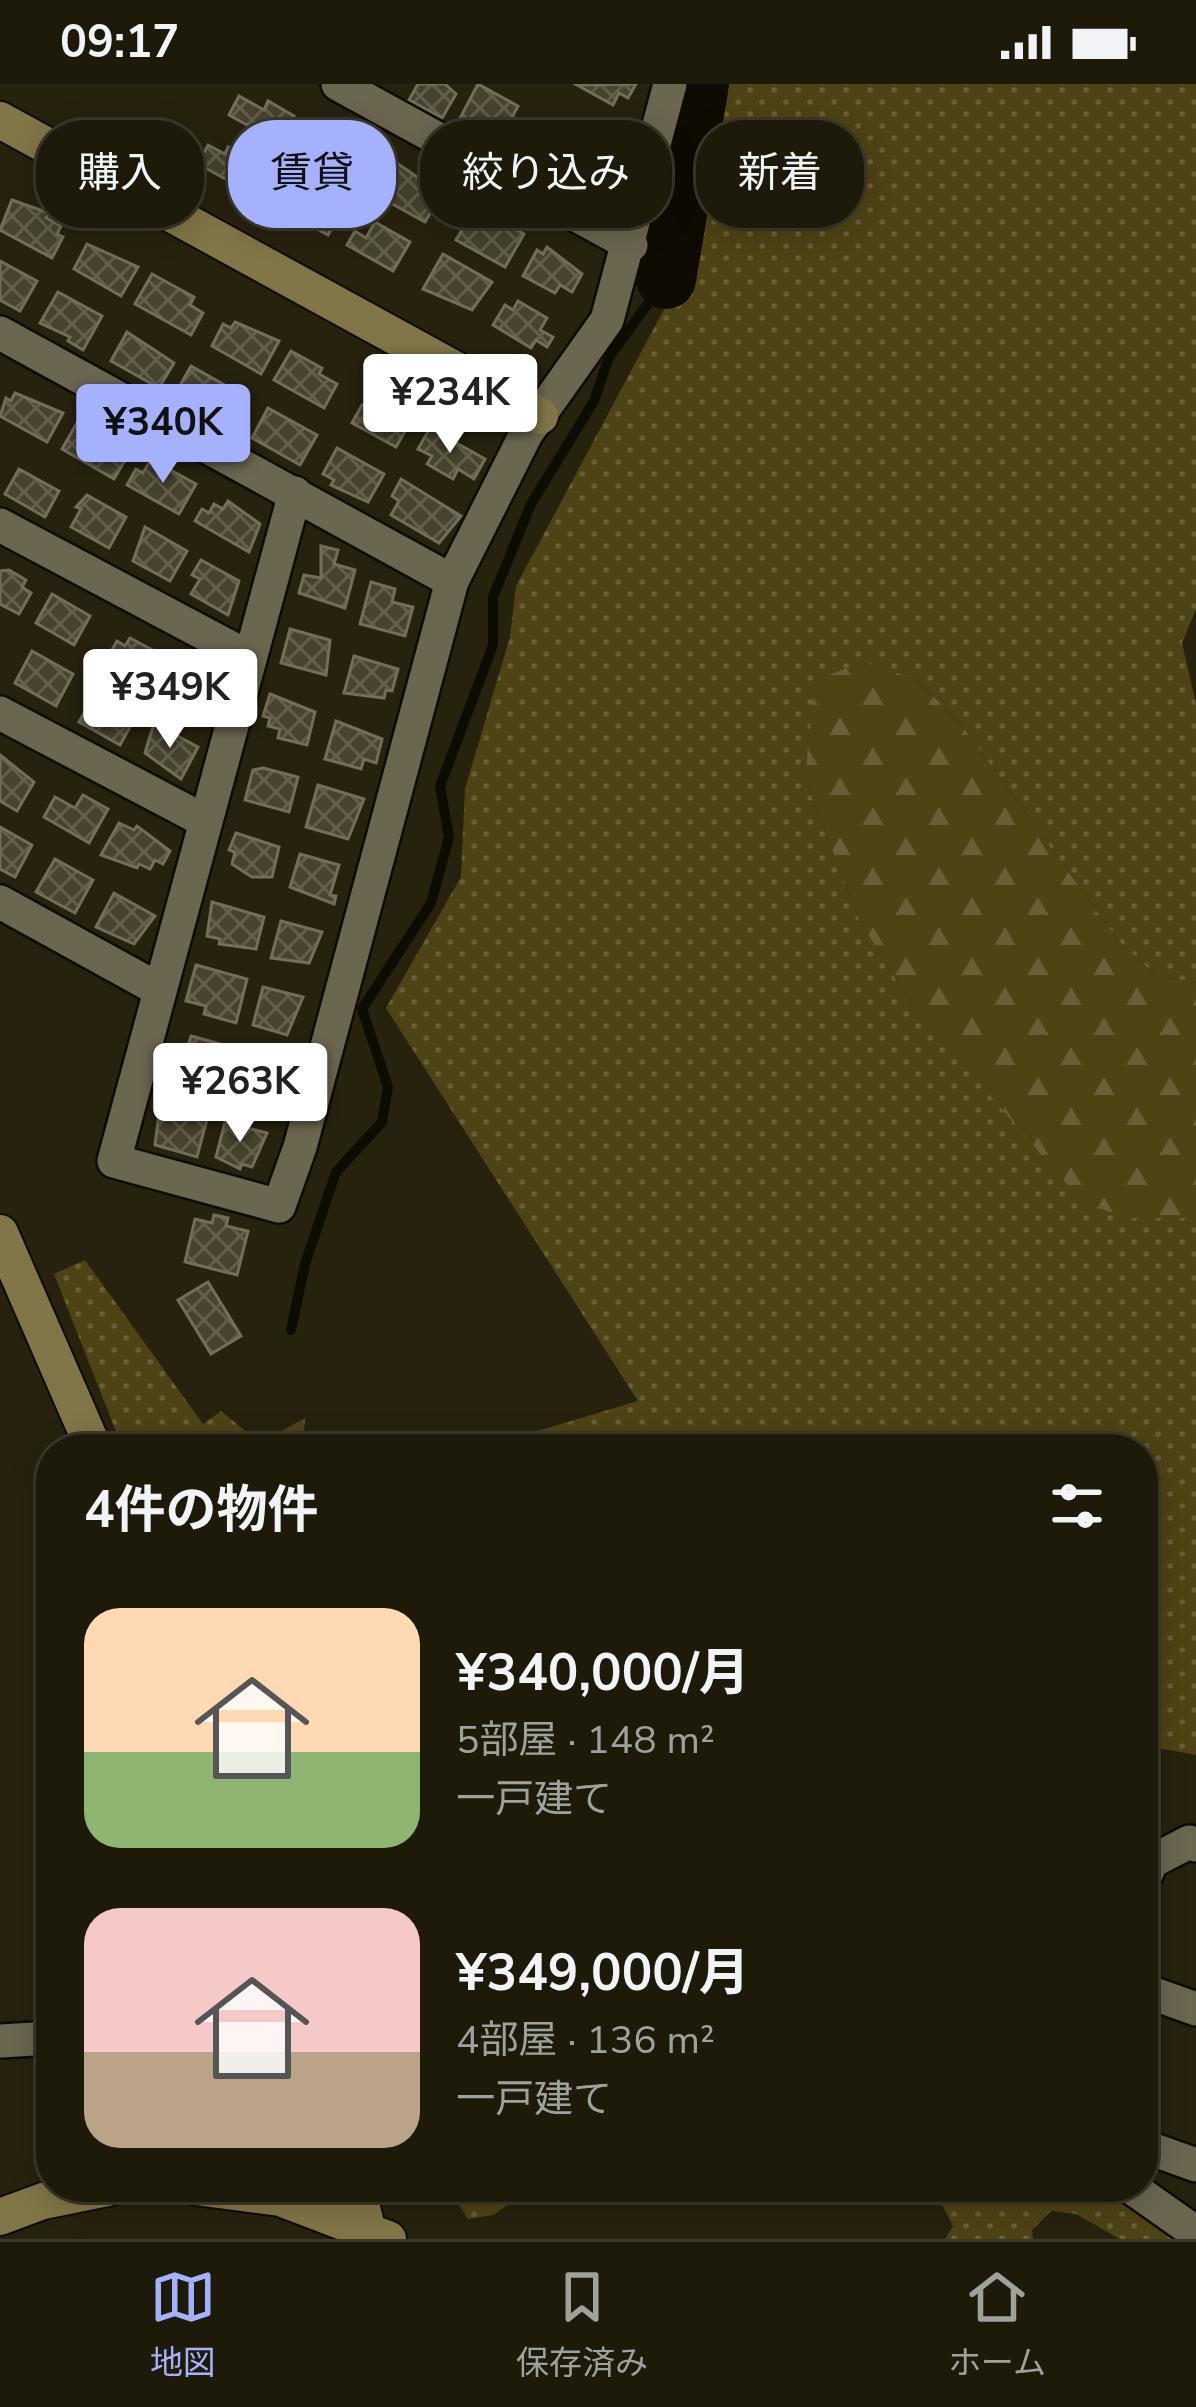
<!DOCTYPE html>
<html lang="ja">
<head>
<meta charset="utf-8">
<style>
  :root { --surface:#1d1a0a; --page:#2a2718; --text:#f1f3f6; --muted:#a0a19c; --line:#3b382b; --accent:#a5b1fc }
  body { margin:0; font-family:"Nunito Sans","Noto Sans JP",sans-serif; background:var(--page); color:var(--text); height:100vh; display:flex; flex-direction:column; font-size:45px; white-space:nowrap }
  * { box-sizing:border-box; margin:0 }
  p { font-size:39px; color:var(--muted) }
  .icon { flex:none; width:66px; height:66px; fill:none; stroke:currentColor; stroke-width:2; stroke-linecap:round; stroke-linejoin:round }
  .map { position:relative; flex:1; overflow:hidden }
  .details { position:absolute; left:36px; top:1350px; width:1122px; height:768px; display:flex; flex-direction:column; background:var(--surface); border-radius:48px; box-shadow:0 6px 30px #0003,0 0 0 3px var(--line) }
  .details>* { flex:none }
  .banner { position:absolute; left:36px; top:36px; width:1125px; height:108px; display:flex; gap:24px }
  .price { position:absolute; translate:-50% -102px; padding:0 27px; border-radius:12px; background:#fff; color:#222; font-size:39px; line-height:78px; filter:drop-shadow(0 3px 6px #0008) }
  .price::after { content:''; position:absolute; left:50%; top:72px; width:36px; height:27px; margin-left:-18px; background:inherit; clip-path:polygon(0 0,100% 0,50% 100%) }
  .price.current { background:var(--accent); color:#111 }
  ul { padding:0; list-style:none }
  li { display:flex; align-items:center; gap:36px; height:300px; padding:0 48px }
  li span { display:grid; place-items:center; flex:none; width:336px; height:240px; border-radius:36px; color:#555 }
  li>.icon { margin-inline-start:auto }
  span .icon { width:144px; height:144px; fill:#fffc; stroke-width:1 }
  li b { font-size:51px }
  h2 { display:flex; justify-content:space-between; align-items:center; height:144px; padding:0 48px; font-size:51px }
  .tag { padding:0 42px; border-radius:48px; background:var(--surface); box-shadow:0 6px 30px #0003,0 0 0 3px var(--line); font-size:42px; line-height:108px }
  .tag.current { background:var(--accent); color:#111 }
  .status { display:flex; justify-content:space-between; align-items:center; height:84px; padding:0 60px; background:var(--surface); direction:ltr }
  .status svg { height:33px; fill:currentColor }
  .menu { display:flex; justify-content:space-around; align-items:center; height:168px; border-top:3px solid var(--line); background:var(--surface); font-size:33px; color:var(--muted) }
  .menu a { display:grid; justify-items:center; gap:6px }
  .menu .current { color:var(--accent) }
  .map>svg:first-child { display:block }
  .grass { fill:url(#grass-dots) }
  .forest { fill:url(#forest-firs) }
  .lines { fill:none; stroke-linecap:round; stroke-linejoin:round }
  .stream { stroke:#0e0b02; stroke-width:10 }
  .river { stroke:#0e0b02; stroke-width:60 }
  .building { fill:url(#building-cross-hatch); stroke:#736e58; stroke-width:3 }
  .street-casing { stroke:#100b00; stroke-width:38 }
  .secondary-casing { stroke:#100b00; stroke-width:40 }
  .street { stroke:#6b6650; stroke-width:33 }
  .secondary { stroke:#817647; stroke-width:36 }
</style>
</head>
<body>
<div class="status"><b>09:17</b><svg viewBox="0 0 49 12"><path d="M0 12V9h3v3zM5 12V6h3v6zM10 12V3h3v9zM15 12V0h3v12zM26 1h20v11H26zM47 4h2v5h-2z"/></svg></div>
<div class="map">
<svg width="1196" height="2155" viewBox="0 0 1196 2155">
  <defs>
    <pattern id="grass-dots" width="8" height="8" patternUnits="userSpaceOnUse" patternTransform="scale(3)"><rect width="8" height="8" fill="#4e4314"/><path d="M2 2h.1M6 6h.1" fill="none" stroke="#685f36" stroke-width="1.8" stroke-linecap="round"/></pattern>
    <pattern id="forest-firs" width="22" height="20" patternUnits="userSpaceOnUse" patternTransform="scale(3)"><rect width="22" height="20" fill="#4e4314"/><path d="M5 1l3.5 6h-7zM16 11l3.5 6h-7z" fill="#685f36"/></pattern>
    <pattern id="building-cross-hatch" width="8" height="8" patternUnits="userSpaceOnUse" patternTransform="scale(3)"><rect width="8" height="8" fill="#48432e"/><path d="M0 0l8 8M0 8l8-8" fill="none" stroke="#635f4c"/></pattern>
  </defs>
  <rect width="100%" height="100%" fill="#27220e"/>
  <!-- grass -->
  <g class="grass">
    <path d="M717,0h479v525l-14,34 14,61v279l-41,-8 -37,-35 -158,-217 -44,-44 -111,100 54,141 53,85 215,213h69v537l-53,-10v-296h-666l161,-48 -252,-393 75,-131 4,-88 45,-152 6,-51 168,-314z"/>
    <path d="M85,1176l118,164 18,-13 39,32 45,-25 -2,31h-180l-69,-175z"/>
    <path d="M448,2103h85l-40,28 -25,4z"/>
    <path d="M933,2103h172l69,52h-54l-44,-25 -25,-3 -19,19 1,9h-88l8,-13z"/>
  </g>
  <!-- forest -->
  <path class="forest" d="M864,578l52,17 44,44 158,217 37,35 41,8v235h-69l-45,-16 -170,-197 -53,-85 -54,-141 10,-99z"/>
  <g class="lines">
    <!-- stream -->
    <path class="stream" d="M291,1246l14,-66 31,-92 46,-50 6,-35 -26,-78 69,-106 18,-66 -9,-51 53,-141v-48l38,-93 63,-103 15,-44 57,-78"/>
    <!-- river -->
    <path class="river" d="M666,195l33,-195"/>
  </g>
  <!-- building -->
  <g class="building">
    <path d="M418,0h27l11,10 -14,24 -33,-18z"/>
    <path d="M478,0l40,22 -13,25 -7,-4 -7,13 -35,-14z"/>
    <path d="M636,0l-8,14 -9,-5 -6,12 -36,-20z"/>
    <path d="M239,12l25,14 4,-9 26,15 -3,4 7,4 -13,22 -56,-31z"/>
    <path d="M533,35l27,14 -9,18 10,5 -11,22 -32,-17z"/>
    <path d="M314,55l12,7 14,-7 32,25 -13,23 -55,-31z"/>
    <path d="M208,61l17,9 3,-7 17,9 2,-5 21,11 -17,31 -53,-29z"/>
    <path d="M592,61l18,10 -5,9 10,6 -14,35 -27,-15z"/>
    <path d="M394,77l39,27 -5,10 8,5 -11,19 -49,-27z"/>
    <path d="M301,97l43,24 -16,30 -44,-24z"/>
    <path d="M12,116l37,13 -3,5 15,8 -4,8 6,3 -11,21 -52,-28z"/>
    <path d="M492,133l32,17 -19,33 -49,-27 12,-20 20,3z"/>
    <path d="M375,138l35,20 -17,29 -46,-26 8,-14 11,7z"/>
    <path d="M87,160l51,23 -17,29 -47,-27z"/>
    <path d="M547,163l35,27 -10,18 -12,-7 -5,8 -32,-17 14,-26 6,4z"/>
    <path d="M443,170l49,28 -20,28 -49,-21z"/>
    <path d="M0,177l37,20 -17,30 -20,-11z"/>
    <path d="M152,190l42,23 -4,8 13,8 -12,22 -56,-31z"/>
    <path d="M58,208l44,24 -19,34 -15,-9 2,-4 -30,-14z"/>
    <path d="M518,217l29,17 -7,12 13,7 -6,10 -11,-7 -5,8 -38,-23 12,-20 8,5z"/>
    <path d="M235,238l44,19 -18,33 -49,-28 11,-22 8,4z"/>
    <path d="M127,248l47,31 -15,25 -48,-27z"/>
    <path d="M291,267l31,17 -3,6 18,10 -13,24 -50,-28z"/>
    <path d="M191,282l53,30 -21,27 -49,-27z"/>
    <path d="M15,309l48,20 -16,29 -47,-26 6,-18 5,3z"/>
    <path d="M362,321l17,10 3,-7 10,5 2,-5 18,11 -16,28 -44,-24z"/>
    <path d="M268,324l49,27 -17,30 -48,-27z"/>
    <path d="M78,337l44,25 -6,12 8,4 -10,17 -52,-30z"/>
    <path d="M430,344l55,31 -11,20 -16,-10 -5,10 -26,-15 5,-8 -14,-7z"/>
    <path d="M337,364l47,26 -16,28 -37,-17 3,-5 -11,-6z"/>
    <path d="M151,375l45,25 -17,30 -52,-29 9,-16 7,4z"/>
    <path d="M19,385l40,22 -14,26 -40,-23z"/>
    <path d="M401,395l60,37 -22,27 -48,-28 8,-14 -7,-5z"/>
    <path d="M87,411l39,22 -17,31 -38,-21 10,-18 -5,-2z"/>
    <path d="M228,417l32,23 -11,28 -54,-31 7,-12 7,4 5,-9 9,5z"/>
    <path d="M145,443l42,24 -17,30 -37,-20z"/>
    <path d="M321,462l17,4 -4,14 21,6 -10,38 -46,-15 5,-18 17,3z"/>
    <path d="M201,476l38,21 -11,34 -37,-21 9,-15 -8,-4z"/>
    <path d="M9,486l17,10 -4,7 9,6 -12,21 -19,-10v-33z"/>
    <path d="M371,498l24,7 -3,13 21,5 -8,29 -45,-12z"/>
    <path d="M52,510l38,22 -16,29 -38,-22z"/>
    <path d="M290,545l40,11 -4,35 -45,-12z"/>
    <path d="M130,554l32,17 -17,31 -38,-28 10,-17 8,5z"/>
    <path d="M32,567l41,23 -17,32 -41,-23z"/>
    <path d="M354,572l44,13 -6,22 -6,-1 -2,8 -40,-5z"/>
    <path d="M177,577l41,23 -15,25 -42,-19z"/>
    <path d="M95,609l41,23 -16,29 -41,-23z"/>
    <path d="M270,610l45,18 -8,33 -29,-7 2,-9 -12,-3 2,-8 -7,-2z"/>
    <path d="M336,637l46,18 -6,24 -12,-4 -3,10 -36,-10z"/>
    <path d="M154,639l44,24 -17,32 -36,-26z"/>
    <path d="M0,671l34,27 -17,29 -17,-10z"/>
    <path d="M263,684l35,9 -9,35 -44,-12 8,-30z"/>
    <path d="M318,701l46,14 -16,40 -42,-12z"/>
    <path d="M83,711l25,14 -19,34 -45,-26 11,-20 20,11z"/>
    <path d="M119,739l15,7 3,-4 33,25 -7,13 -8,-4 -5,9 -11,-5 -2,4 -36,-13z"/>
    <path d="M0,743l32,18 -17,32 -15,-8z"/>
    <path d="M236,749l43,14 -7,30h-20l-20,-13 3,-12 -6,-2z"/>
    <path d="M300,770l39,11 -9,30 6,1 -2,8 -44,-17z"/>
    <path d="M55,775l38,21 -18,33 -39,-21z"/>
    <path d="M114,809l41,23 -21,28 -38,-17z"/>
    <path d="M212,818l52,15 -8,32 -37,-5 1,-5 -13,-3z"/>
    <path d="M281,837l41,11 -13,31 -38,-5z"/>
    <path d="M196,881l51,14 -11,44 -32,-9 2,-8 -20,-5z"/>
    <path d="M263,903l40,10 -16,38 -34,-10z"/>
    <path d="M191,952l37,10 -11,42 -49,-13 8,-29 11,3z"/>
    <path d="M246,968l37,12 -12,41 -38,-12z"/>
    <path d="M160,1022l47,13 -10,38 -42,-12z"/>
    <path d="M225,1038l42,11 -15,34 -10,-3 -2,5 -24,-12z"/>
    <path d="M214,1131l14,3 -2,8 22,5 -11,44 -52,-13 10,-43 17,4z"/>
    <path d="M208,1198l33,54 -30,18 -33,-54z"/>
  </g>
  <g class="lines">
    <!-- street casing -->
    <g class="street-casing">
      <g id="street">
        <path d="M338,0l293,161"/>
        <path d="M0,249l452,248"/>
        <path d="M295,409l-181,668 165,45 21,-59 152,-566 74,-147 81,-114 63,-236"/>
        <path d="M0,441l250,133"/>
        <path d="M0,629l205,108"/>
        <path d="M0,818l158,87"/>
        <path d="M1143,1798l8,-20 38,-20 7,3"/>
        <path d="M1143,1906l53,19"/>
        <path d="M0,1957l51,-3"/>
        <path d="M1143,2062l53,19"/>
        <path d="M1131,2103l65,46"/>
      </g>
    </g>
    <!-- secondary casing -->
    <g class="secondary-casing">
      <g id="secondary">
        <path d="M0,36l540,296"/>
        <path d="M0,1149l94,216"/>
        <path d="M196,2103l84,11 108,41"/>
        <path d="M357,2103l10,41"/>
        <path d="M0,2133l43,-16 69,-14"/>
      </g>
    </g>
    <!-- street -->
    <use href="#street" class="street"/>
    <!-- secondary -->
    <use href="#secondary" class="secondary"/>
  </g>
</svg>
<b class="price" style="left:450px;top:372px">¥234K</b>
<b class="price current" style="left:163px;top:402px">¥340K</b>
<b class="price" style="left:170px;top:667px">¥349K</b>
<b class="price" style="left:240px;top:1061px">¥263K</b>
<div class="banner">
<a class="tag">購入</a>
<a class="tag current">賃貸</a>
<a class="tag">絞り込み</a>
<a class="tag">新着</a>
</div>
<section class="details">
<h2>4件の物件<svg class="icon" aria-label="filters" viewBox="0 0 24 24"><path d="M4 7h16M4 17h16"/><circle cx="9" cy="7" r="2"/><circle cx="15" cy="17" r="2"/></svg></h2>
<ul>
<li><span style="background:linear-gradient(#ffd9b3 60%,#8fb573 0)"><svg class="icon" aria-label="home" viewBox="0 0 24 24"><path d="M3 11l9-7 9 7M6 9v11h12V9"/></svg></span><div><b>¥340,000/月</b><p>5部屋 · 148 m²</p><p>一戸建て</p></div></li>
<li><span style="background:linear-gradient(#f6c9c9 60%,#b9a48a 0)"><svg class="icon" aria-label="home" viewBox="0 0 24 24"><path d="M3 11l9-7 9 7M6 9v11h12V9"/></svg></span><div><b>¥349,000/月</b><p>4部屋 · 136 m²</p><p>一戸建て</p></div></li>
</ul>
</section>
</div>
<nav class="menu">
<a class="current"><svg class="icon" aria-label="map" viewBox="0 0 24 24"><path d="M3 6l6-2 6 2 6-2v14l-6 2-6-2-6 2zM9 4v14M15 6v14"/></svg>地図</a>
<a><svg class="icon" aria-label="saved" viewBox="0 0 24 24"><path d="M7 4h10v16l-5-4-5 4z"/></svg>保存済み</a>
<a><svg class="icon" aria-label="home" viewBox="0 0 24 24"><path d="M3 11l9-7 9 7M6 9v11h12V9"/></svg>ホーム</a>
</nav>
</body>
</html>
